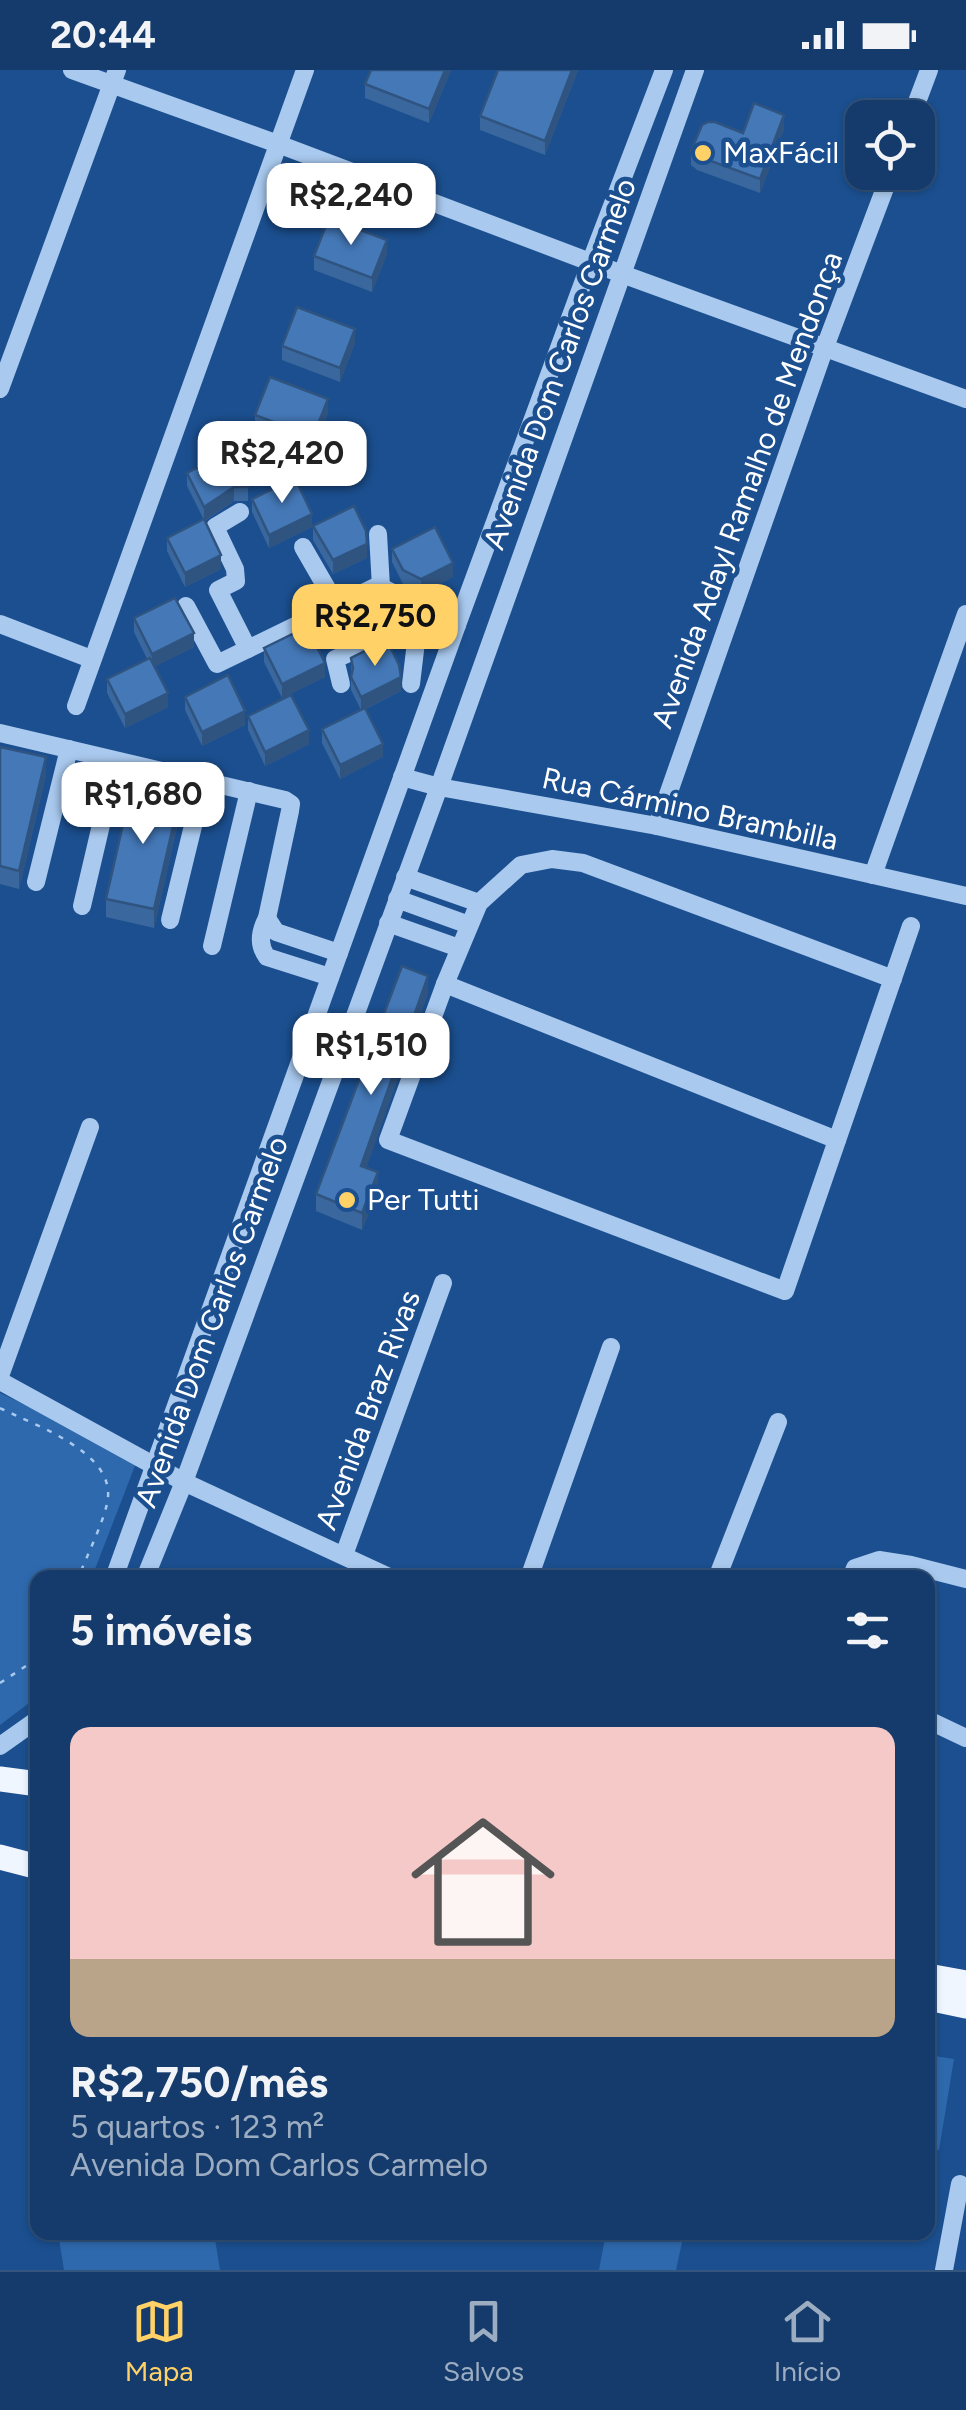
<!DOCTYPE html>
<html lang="pt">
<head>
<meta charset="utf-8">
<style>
  :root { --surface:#143b6b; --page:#1d4271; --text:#f1f3f6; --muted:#9dadc1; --line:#33557e; --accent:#ffd166 }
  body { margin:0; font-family:Figtree,sans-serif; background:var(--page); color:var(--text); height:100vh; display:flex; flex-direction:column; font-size:38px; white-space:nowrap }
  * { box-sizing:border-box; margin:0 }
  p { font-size:32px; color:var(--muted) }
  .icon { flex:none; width:55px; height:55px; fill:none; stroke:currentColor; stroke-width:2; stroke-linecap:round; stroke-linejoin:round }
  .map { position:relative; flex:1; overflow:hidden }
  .side { position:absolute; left:30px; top:1500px; width:905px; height:670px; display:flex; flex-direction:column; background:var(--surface); border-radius:20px; box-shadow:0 2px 8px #0004,0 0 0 2px var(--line) }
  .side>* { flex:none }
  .buttons { position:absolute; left:845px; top:30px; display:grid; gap:20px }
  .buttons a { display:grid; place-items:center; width:90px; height:90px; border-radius:20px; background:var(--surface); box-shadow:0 2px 8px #0004,0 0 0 2px var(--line); font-size:50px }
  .price { position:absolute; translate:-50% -85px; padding:0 22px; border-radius:20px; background:#fff; color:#222; font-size:32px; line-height:65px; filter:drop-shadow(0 2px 5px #0008) }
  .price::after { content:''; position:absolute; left:50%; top:60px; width:30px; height:22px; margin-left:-15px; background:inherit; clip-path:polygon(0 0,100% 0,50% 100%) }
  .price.current { background:var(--accent); color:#111 }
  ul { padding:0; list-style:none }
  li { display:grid; align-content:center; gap:20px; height:530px; padding:0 40px }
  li+li { border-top:2px solid var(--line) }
  li span { display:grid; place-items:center; height:310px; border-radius:20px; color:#555 }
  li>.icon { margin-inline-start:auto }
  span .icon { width:180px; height:180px; fill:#fffc; stroke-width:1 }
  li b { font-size:42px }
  h2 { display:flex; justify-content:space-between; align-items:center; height:120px; padding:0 40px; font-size:42px }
  .status { display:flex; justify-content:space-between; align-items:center; height:70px; padding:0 50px; background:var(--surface); direction:ltr }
  .status svg { height:28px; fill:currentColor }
  .tabs { display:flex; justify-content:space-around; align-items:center; height:140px; border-top:2px solid var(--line); background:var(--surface); font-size:28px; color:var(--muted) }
  .tabs a { display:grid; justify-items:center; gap:5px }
  .tabs .current { color:var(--accent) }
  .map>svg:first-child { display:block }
  .park { fill:#2e69ad }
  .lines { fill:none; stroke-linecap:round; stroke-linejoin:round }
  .path { stroke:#a9c9ee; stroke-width:2.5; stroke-dasharray:5 8; stroke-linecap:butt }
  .minor { stroke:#a9c9ee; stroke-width:18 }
  .major { stroke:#f0f6ff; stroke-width:25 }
  .wall { fill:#3a679d }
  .shaded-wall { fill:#305480 }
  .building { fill:#4478b7; stroke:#305480; stroke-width:2.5 }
  .poi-dot { fill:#ffd166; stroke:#1b4f8f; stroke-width:4 }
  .labels { text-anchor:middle; stroke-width:9; stroke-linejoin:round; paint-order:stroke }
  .poi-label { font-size:30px; fill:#fff; stroke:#1b4f8f; text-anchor:start }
  .street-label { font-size:30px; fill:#fff; stroke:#1b4f8f }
</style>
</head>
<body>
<div class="status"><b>20:44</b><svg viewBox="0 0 49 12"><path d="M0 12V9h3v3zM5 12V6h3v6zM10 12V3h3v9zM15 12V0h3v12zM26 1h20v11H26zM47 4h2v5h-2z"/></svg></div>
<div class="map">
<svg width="966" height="2200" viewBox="0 0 966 2200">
  <rect width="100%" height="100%" fill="#1b4f8f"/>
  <!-- park -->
  <g class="park">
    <path d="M0,1323l138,65 -46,119 -54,1 -1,119 -37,28z"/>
    <path d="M928,1985l26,4 -15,91 -11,-2z"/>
    <path d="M58,2163h156l6,37h-156z"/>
    <path d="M606,2163h78l-8,37h-77z"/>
  </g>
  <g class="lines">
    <!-- path -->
    <g class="path">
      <path d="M0,1338c34,17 112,43 108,89 -1,18 -22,61 -30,81"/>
      <path d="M0,1613l38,-25"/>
    </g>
    <!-- minor -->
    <g class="minor">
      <path d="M72,0l206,74 344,130 344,125"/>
      <path d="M911,48l18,-48"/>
      <path d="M0,319l117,-319"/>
      <path d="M240,442l-25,15 20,42 1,12 -18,9 30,59"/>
      <path d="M378,464l3,53"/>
      <path d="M303,477l34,59"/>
      <path d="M186,536l31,58 158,-77h6l76,38"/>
      <path d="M410,548v9l6,15 -5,42"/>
      <path d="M0,554l91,35"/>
      <path d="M341,614l-6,-25 75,-32"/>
      <path d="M76,636l229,-636"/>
      <path d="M0,663l285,67 6,4 -1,7 -23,107c-7,13 -9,27 0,39l63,20"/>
      <path d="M402,707l37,10 218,39 309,70"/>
      <path d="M657,756l168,-479 66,-175"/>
      <path d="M873,805l93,-261"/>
      <path d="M405,807l74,26"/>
      <path d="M36,812l33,-133"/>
      <path d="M397,829l72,26"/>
      <path d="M82,836l34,-145"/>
      <path d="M267,848l9,14 63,21"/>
      <path d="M170,850l34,-139"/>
      <path d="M388,853l71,25"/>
      <path d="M212,876l37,-155"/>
      <path d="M893,909l-310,-116 -31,-4 -31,6 -42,38 -34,81 -57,156 397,151 126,-365"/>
      <path d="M445,914l392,156"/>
      <path d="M0,1306l90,-249"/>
      <path d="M0,1311l184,101 207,96"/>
      <path d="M344,1485l99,-272"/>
      <path d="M114,1508l343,-953 134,-364 73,-191"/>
      <path d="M145,1508l39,-96 255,-695 256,-717"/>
      <path d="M529,1508l82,-231"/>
      <path d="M717,1508l61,-156"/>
      <path d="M851,1508l4,-10 24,-8 32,5 55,14"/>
      <path d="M928,1650l38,18"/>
      <path d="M0,1676l38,-27"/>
      <path d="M944,2200l16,-86"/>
    </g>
    <!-- major -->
    <g class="major">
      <path d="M0,1709l38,5"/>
      <path d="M0,1787l38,10"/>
      <path d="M928,1906l38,7"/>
      <path d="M928,1928l38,8"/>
    </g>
  </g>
  <!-- wall -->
  <g class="wall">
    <path d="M371,0h80l-22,53 -64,-25v-14z"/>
    <path d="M578,0l-33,85 -65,-25v-14z"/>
    <path d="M784,59l-24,64 -63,-23 -6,-5v-14l52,-18z"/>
    <path d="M387,184l-15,38 -58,-22v-14z"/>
    <path d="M355,273l-15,39 -58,-22v-14z"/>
    <path d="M328,343l-15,38 -58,-22v-14z"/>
    <path d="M187,403l61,14v14h-14l-29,20 16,48 -36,18 -18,-36v-13l37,-18 -17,-34z"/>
    <path d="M252,429l60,28 -43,21 -17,-36z"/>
    <path d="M313,456l54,32 -34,16 -20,-34z"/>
    <path d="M392,479l61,28 -32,16 -18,-9 -11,-22z"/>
    <path d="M134,548l60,29 -39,19 13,41 -43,21 -18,-35v-14l40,-20 -13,-27z"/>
    <path d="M264,578l61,29 -43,21 -18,-36z"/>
    <path d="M351,588l50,33 -35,18 17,48 -43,22 -18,-36v-14l39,-19 -10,-20z"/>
    <path d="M185,627l60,28 -43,21 -17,-36z"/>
    <path d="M248,646l61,28 -44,22 -17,-36z"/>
    <path d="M0,677l46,28 -27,114 -19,-5z"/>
    <path d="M180,744l-26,114 -48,-11v-18z"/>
    <path d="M428,923l-62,175 12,22 -16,40 -46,-19v-17z"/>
  </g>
  <!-- shaded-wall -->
  <g class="shaded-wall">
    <path d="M445,0h6l-22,53v-14z"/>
    <path d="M572,0h6l-33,85v-14z"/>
    <path d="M784,45v14l-24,64v-14z"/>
    <path d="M387,170v14l-15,38v-14z"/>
    <path d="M355,259v14l-15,39v-14z"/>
    <path d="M328,329v14l-15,38v-14z"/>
    <path d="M234,417v14l-30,20v-14z"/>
    <path d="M312,444v13l-43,21v-13z"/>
    <path d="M367,474v14l-34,16v-14z"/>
    <path d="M221,485v14l-36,18v-14z"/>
    <path d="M453,493v14l-32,16v-14z"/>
    <path d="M194,563v14l-42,21v-14z"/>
    <path d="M325,593v14l-43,21v-14z"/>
    <path d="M401,607v14l-40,20v-14z"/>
    <path d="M168,623v14l-43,21v-14z"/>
    <path d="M245,641v14l-43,21v-14z"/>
    <path d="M309,660v14l-44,22v-14z"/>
    <path d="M383,674v13l-43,22v-14z"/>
    <path d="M46,687v18l-27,114v-18z"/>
    <path d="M180,726v18l-26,114v-19z"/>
    <path d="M428,906v17l-67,190v-17z"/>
    <path d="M378,1102v18l-16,40v-17z"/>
  </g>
  <!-- building -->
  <g class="building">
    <path d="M371,0h74l-16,39 -64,-25z"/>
    <path d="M498,0h74l-27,71 -65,-25z"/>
    <path d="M754,33l30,12 -24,64 -63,-23 -6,-5 11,-26 6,-3h7l28,11z"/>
    <path d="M329,148l58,22 -15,38 -58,-22z"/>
    <path d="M297,237l58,22 -15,39 -58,-22z"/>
    <path d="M270,307l58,22 -15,38 -58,-22z"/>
    <path d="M231,381l17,36h-14l-30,20 -17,-34z"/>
    <path d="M295,408l17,36 -43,21 -17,-36z"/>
    <path d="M354,436l12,25 1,13 -34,16 -20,-34z"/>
    <path d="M204,449l17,36 -36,18 -18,-35z"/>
    <path d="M435,457l18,36 -32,16 -18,-9 -11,-21z"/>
    <path d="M175,528l19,35 -42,21 -18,-36z"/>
    <path d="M307,557l18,36 -43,21 -18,-36z"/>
    <path d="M387,570l12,25 2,12 -40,20 -10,-20 2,-9 -2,-10z"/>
    <path d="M150,588l18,35 -43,21 -18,-35z"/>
    <path d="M228,605l17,36 -43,21 -17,-35z"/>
    <path d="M291,625l18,35 -44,22 -17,-36z"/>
    <path d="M365,638l18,36 -43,21 -18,-36z"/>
    <path d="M0,677l46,10 -27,114 -19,-5z"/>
    <path d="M132,715l48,11 -26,113 -48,-10z"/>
    <path d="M402,896l26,10 -67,190 17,6 -16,41 -46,-19z"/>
  </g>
  <!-- markers -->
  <g class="poi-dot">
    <circle cx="703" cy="83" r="10"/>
    <circle cx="347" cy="1130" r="10"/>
  </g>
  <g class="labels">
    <!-- poi labels -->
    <g class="poi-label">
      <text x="723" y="93">MaxFácil</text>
      <text x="367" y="1140">Per Tutti</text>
    </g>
    <!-- street labels -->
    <g class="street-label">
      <text transform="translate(560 294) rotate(-70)" y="10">Avenida Dom Carlos Carmelo</text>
      <text transform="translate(747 420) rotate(-70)" y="10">Avenida Adayl Ramalho de Mendonça</text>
      <text transform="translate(690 739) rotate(12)" y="10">Rua Cármino Brambilla</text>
      <text transform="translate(212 1252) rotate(-70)" y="10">Avenida Dom Carlos Carmelo</text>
      <text transform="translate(368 1340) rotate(-70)" y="10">Avenida Braz Rivas</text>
    </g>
  </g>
</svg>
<div class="buttons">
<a><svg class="icon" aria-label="locate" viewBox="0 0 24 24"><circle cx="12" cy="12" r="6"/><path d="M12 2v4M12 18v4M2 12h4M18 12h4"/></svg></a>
</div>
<b class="price" style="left:351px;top:178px">R$2,240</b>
<b class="price" style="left:282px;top:436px">R$2,420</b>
<b class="price current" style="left:375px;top:599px">R$2,750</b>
<b class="price" style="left:143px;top:777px">R$1,680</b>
<b class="price" style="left:371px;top:1028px">R$1,510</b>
<section class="side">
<h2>5 imóveis<svg class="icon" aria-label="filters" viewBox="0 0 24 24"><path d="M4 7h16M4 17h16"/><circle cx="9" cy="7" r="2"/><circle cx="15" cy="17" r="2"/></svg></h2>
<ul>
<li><span style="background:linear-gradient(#f6c9c9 75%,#b9a48a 0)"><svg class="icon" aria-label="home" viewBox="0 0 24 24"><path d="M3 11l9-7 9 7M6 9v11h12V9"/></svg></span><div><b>R$2,750/mês</b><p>5 quartos · 123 m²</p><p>Avenida Dom Carlos Carmelo</p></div></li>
</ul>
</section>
</div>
<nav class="tabs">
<a class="current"><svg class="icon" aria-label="map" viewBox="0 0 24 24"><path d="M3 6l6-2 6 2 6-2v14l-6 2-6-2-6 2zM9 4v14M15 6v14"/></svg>Mapa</a>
<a><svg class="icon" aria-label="saved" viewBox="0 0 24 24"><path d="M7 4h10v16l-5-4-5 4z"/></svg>Salvos</a>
<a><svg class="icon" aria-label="home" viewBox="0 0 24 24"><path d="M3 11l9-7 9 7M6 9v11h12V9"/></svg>Início</a>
</nav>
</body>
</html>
